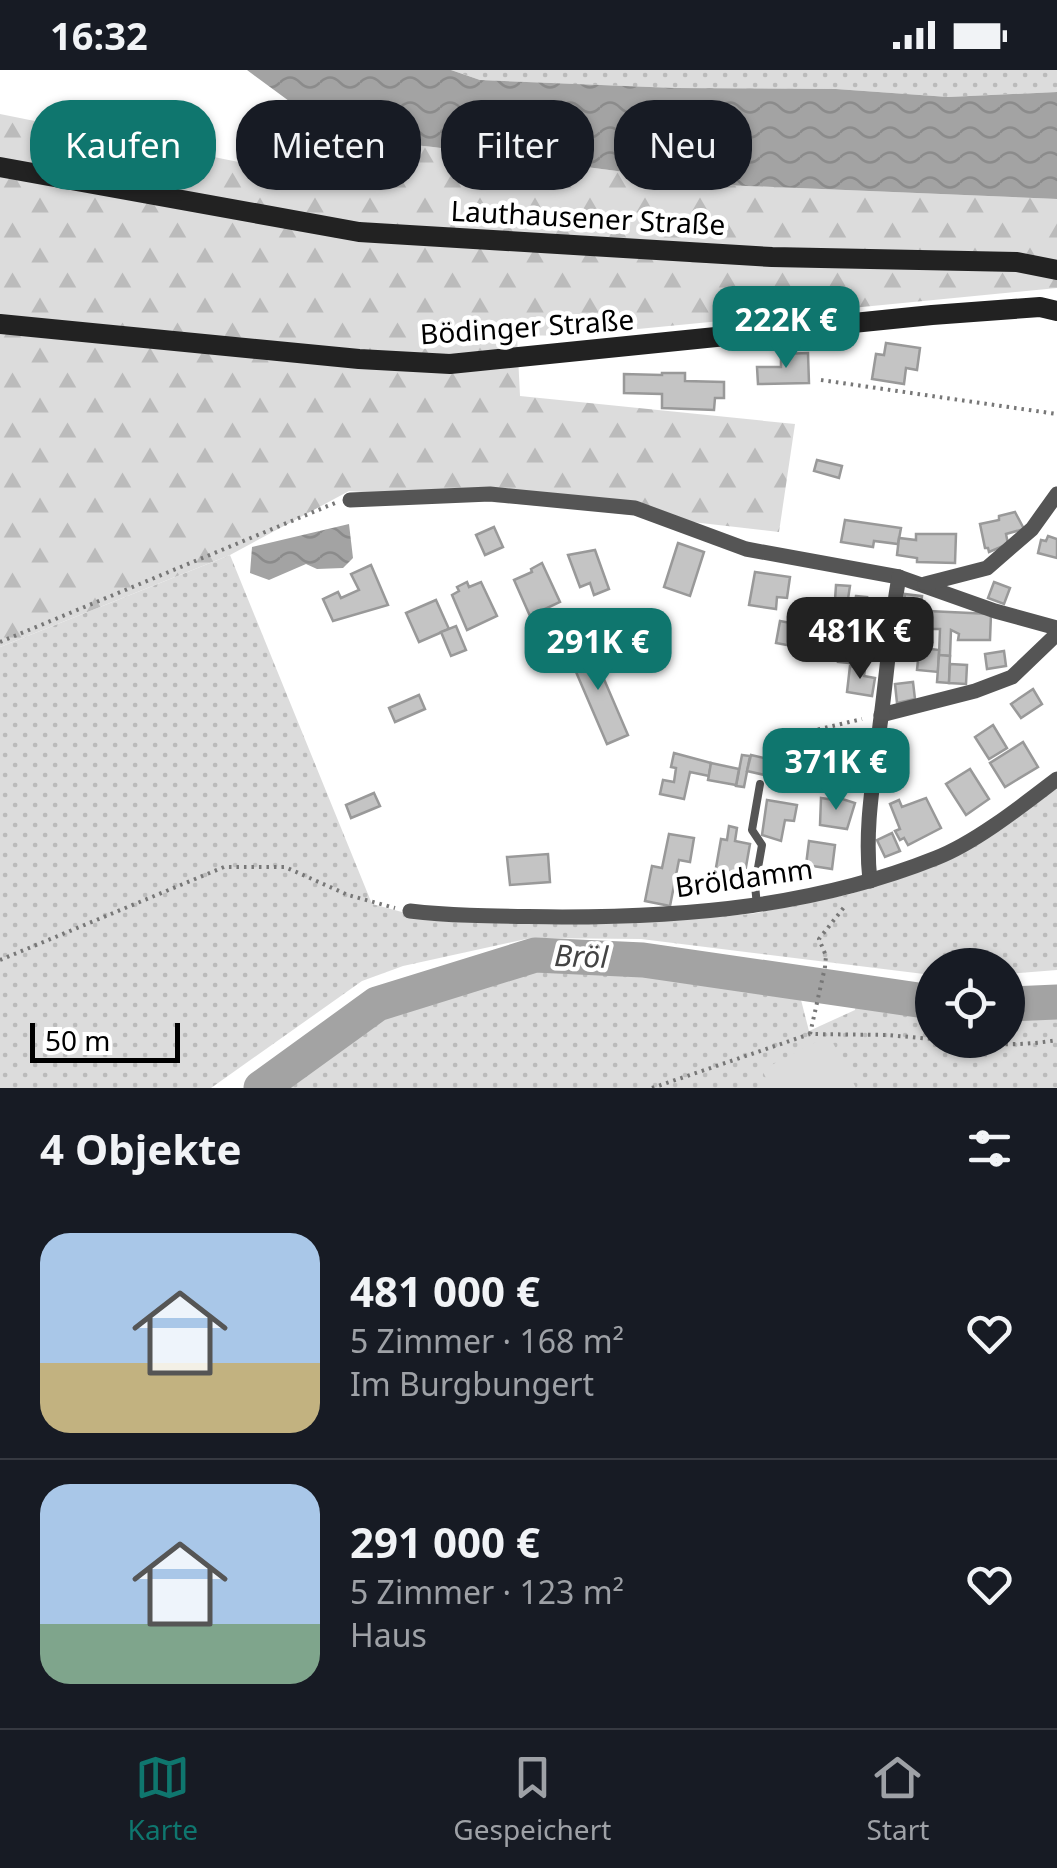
<!DOCTYPE html>
<html lang="de">
<head>
<meta charset="utf-8">
<style>
  :root { --surface:#171b24; --page:#242831; --text:#f1f3f6; --muted:#9ea1a6; --line:#363941; --accent:#0f766e }
  body { margin:0; font-family:"Noto Sans",sans-serif; background:var(--page); color:var(--text); height:100vh; display:flex; flex-direction:column; font-size:38px; white-space:nowrap }
  * { box-sizing:border-box; margin:0 }
  p { font-size:32px; color:var(--muted) }
  .icon { flex:none; width:55px; height:55px; fill:none; stroke:currentColor; stroke-width:2; stroke-linecap:round; stroke-linejoin:round }
  .map { position:relative; height:1018px; overflow:hidden }
  .sheet { display:flex; flex-direction:column; background:var(--surface); flex:1 }
  .sheet>* { flex:none }
  .banner { position:absolute; left:30px; top:30px; width:998px; height:90px; display:flex; gap:20px }
  .buttons { position:absolute; left:915px; top:878px; display:grid; gap:20px }
  .buttons a { display:grid; place-items:center; width:110px; height:110px; border-radius:50%; background:var(--surface); box-shadow:0 2px 8px #0004; font-size:50px }
  .scale { position:absolute; left:30px; bottom:25px; width:150px; box-sizing:border-box; padding-left:10px; border:5px solid #000; border-top:0; font-size:28px; line-height:35px; white-space:nowrap; color:#000; -webkit-text-stroke:8px #fff; paint-order:stroke }
  .price { position:absolute; translate:-50% -85px; padding:0 22px; border-radius:20px; background:var(--accent); color:#fff; font-size:32px; line-height:65px; filter:drop-shadow(0 2px 5px #0008) }
  .price::after { content:''; position:absolute; left:50%; top:60px; width:30px; height:22px; margin-left:-15px; background:inherit; clip-path:polygon(0 0,100% 0,50% 100%) }
  .price.on { background:#222; color:#fff }
  ul { padding:0; list-style:none }
  li { display:flex; align-items:center; gap:30px; height:250px; padding:0 40px }
  li+li { border-top:2px solid var(--line) }
  li span { display:grid; place-items:center; flex:none; width:280px; height:200px; border-radius:30px; color:#555 }
  li>.icon { margin-inline-start:auto }
  span .icon { width:120px; height:120px; fill:#fffc; stroke-width:1 }
  li b { font-size:42px }
  h2 { display:flex; justify-content:space-between; align-items:center; height:120px; padding:0 40px; font-size:42px }
  .chip { padding:0 35px; border-radius:40px; background:var(--surface); box-shadow:0 2px 8px #0004; font-size:35px; line-height:90px }
  .chip.on { background:var(--accent); color:#fff }
  .status { display:flex; justify-content:space-between; align-items:center; height:70px; padding:0 50px; background:var(--surface); direction:ltr }
  .status svg { height:28px; fill:currentColor }
  .menu { display:flex; justify-content:space-around; align-items:center; height:140px; border-top:2px solid var(--line); background:var(--surface); font-size:28px; color:var(--muted) }
  .menu a { display:grid; justify-items:center; gap:5px }
  .menu .on { color:var(--accent) }
  .map>svg:first-child { display:block }
  .grass { fill:url(#grass-dots) }
  .forest { fill:url(#forest-firs) }
  .pitch { fill:#dcdcdc }
  .water { fill:url(#water-waves) }
  .lines { fill:none; stroke-linecap:round; stroke-linejoin:round }
  .river { stroke:#a3a3a3; stroke-width:35 }
  .building { fill:#c4c4c4; stroke:#999; stroke-width:2.5 }
  .path { stroke:#777; stroke-width:4; stroke-dasharray:2.5 5; stroke-linecap:butt }
  .lane { stroke:#555; stroke-width:8 }
  .street { stroke:#555; stroke-width:15 }
  .secondary { stroke:#222; stroke-width:20 }
  .labels { text-anchor:middle; stroke-width:9; stroke-linejoin:round; paint-order:stroke }
  .street-label { font-size:28px; fill:#000; stroke:#fff }
  .water-label { font-size:30px; font-style:italic; fill:#444; stroke:#fff }
</style>
</head>
<body>
<div class="status"><b>16:32</b><svg viewBox="0 0 49 12"><path d="M0 12V9h3v3zM5 12V6h3v6zM10 12V3h3v9zM15 12V0h3v12zM26 1h20v11H26zM47 4h2v5h-2z"/></svg></div>
<div class="map">
<svg width="1057" height="1018" viewBox="0 0 1057 1018">
  <defs>
    <pattern id="grass-dots" width="8" height="8" patternUnits="userSpaceOnUse" patternTransform="scale(2.5)"><rect width="8" height="8" fill="#dcdcdc"/><path d="M2 2h.1M6 6h.1" fill="none" stroke="#bbb" stroke-width="1.8" stroke-linecap="round"/></pattern>
    <pattern id="forest-firs" width="22" height="20" patternUnits="userSpaceOnUse" patternTransform="scale(2.5)"><rect width="22" height="20" fill="#dcdcdc"/><path d="M5 1l3.5 6h-7zM16 11l3.5 6h-7z" fill="#bbb"/></pattern>
    <pattern id="water-waves" width="16" height="10" patternUnits="userSpaceOnUse" patternTransform="scale(2.5)"><rect width="16" height="10" fill="#a3a3a3"/><path d="M0 5q4-4 8 0t8 0" fill="none" stroke="#8b8b8b"/></pattern>
  </defs>
  <rect width="100%" height="100%" fill="#fff"/>
  <!-- grass -->
  <g class="grass">
    <path d="M451,0h606v22l-109,5 -112,-8 -161,-1 -195,-8z"/>
    <path d="M230,485l142,349 45,12 224,6 110,-8 100,-20 90,-32 116,-76v184l-49,4v-9h-76v10l-291,-36 -110,-1 -128,28 -41,15 -151,107h-211v-441z"/>
    <path d="M533,892l112,9 154,21 10,39 46,-21 1,-12 76,12v30h76v-29l49,-4v81h-781l101,-75z"/>
  </g>
  <!-- forest -->
  <path class="forest" d="M0,44l274,55 64,-32 95,10 291,38 333,14v89l-491,48 -49,-1 3,61 275,28 -16,108 -209,-24 -221,-17 -119,64 -230,92z"/>
  <!-- pitch -->
  <path class="pitch" d="M829,965l27,53h-85l-9,-18z"/>
  <!-- water -->
  <g class="water">
    <path d="M247,0h204l29,10 195,8 161,1 112,8 109,-5v107l-333,-14 -291,-38 -95,-10z"/>
    <path d="M349,454l4,34 -10,10 -26,1 -11,-5 -37,16 -19,-7 2,-26z"/>
  </g>
  <g class="lines">
    <!-- river -->
    <g class="river">
      <path d="M1008,934l49,-2"/>
      <path d="M261,1018l116,-84 158,-49 108,5 289,42"/>
    </g>
  </g>
  <!-- building -->
  <g class="building">
    <path d="M886,273l34,5 -3,22 -11,-2 -2,16 -32,-5 4,-25 8,1z"/>
    <path d="M808,283l1,30 -51,1 -1,-17h24v-13z"/>
    <path d="M662,303h23v8l39,1v16h-9l-1,12 -52,-2v-14l-38,-1v-19l38,1z"/>
    <path d="M817,390l25,6 -3,12 -25,-7z"/>
    <path d="M1015,442l9,17 -18,5 2,10 -19,8 -1,-4h-3l-5,-24 19,-4v-4z"/>
    <path d="M845,450l56,8 -3,16 -24,-3 -1,6 -32,-5z"/>
    <path d="M494,457l9,20 -18,8 -9,-20z"/>
    <path d="M916,464h40l-1,29 -38,-1v-4l-20,-3 2,-17 17,2z"/>
    <path d="M1048,466l9,3v19l-19,-5 3,-13 5,1z"/>
    <path d="M678,473l26,9 -14,44 -26,-9z"/>
    <path d="M595,480l14,39 -15,6 -4,-12 -10,4 -12,-32z"/>
    <path d="M542,493l18,39 -30,14 -16,-36 18,-8 -1,-3z"/>
    <path d="M371,495l17,40 -55,16 -10,-22 15,-7 3,6 18,-8 -8,-16z"/>
    <path d="M755,502l35,5 -3,21 -10,-1 -1,12 -27,-4z"/>
    <path d="M467,512l2,5 12,-5 16,34 -30,14 -15,-35 7,-4 -2,-4z"/>
    <path d="M994,512l16,6 -6,16 -16,-6z"/>
    <path d="M836,515l14,1 -2,13 5,1 -3,21 -7,-1 2,-18 -10,-2z"/>
    <path d="M905,524l17,2 -1,8 7,1 -4,33 -14,-2 4,-27 -11,-1z"/>
    <path d="M856,526l11,1 -1,5 10,1 -2,22 -17,-2 3,-22h-5z"/>
    <path d="M436,530l13,29 -30,13 -13,-29z"/>
    <path d="M928,541l63,3 -1,26h-32l1,-6 -8,-4 -1,26 -11,-1 1,-26h-15z"/>
    <path d="M780,551l38,7 -4,22 -38,-7z"/>
    <path d="M456,556l10,24 -15,6 -10,-24z"/>
    <path d="M841,561l31,4 -4,30 -30,-3 1,-10 13,2 1,-9 -13,-1z"/>
    <path d="M920,571l12,2 -1,6 8,1 -1,22 -21,-2z"/>
    <path d="M588,572l40,93 -21,9 -40,-93z"/>
    <path d="M1004,581l2,15 -19,3 -2,-15z"/>
    <path d="M939,585l11,1 -1,27 -12,-1z"/>
    <path d="M950,594l17,1 -1,19 -17,-1z"/>
    <path d="M850,596l15,3 -1,7 11,2 -3,18 -25,-4z"/>
    <path d="M913,612l2,17 -18,4 -2,-19z"/>
    <path d="M1033,619l9,15 -21,14 -10,-14z"/>
    <path d="M419,625l6,14 -30,13 -6,-14z"/>
    <path d="M993,655l14,23 -18,11 -14,-22z"/>
    <path d="M834,672l26,4 -5,28 -26,-4z"/>
    <path d="M1023,672l15,25 -33,20 -15,-24z"/>
    <path d="M674,683l37,10 -2,13 -19,-4 -6,27 -24,-5 3,-14 11,2 2,-14 -5,-1z"/>
    <path d="M742,685l8,1 -6,31 -8,-1z"/>
    <path d="M751,685l22,5 -4,16 -22,-5z"/>
    <path d="M711,693l28,6 -3,16 -28,-5z"/>
    <path d="M970,699l19,30 -23,16 -20,-31z"/>
    <path d="M829,700l26,4 -1,10 -26,-4z"/>
    <path d="M374,723l6,13 -29,12 -5,-13z"/>
    <path d="M836,727l19,6 -8,26 -27,-4 1,-27 14,2z"/>
    <path d="M926,728l15,30 -33,17 -4,-7 -4,2 -5,-9 5,-2 -10,-25 9,-4 3,7z"/>
    <path d="M767,730l30,5 -3,16 -9,-1 -4,21 -19,-6z"/>
    <path d="M729,756l8,2 -2,13 15,3 -7,40 -29,-5 7,-40 6,1z"/>
    <path d="M892,763l8,18 -15,6 -8,-17z"/>
    <path d="M669,764l25,4 -4,24 -11,-2 -9,46 -25,-5 7,-35 10,2z"/>
    <path d="M809,771l26,4 -3,24 -26,-4z"/>
    <path d="M548,784l2,28 -40,3 -3,-28z"/>
  </g>
  <g class="lines">
    <!-- path -->
    <g class="path">
      <path d="M821,310l236,34"/>
      <path d="M0,572l335,-139"/>
      <path d="M770,708l10,-30 15,-13 67,-16"/>
      <path d="M0,890l224,-93h61l63,28 47,13"/>
      <path d="M810,964l15,-67 1,-11 -7,-17 26,-33"/>
      <path d="M938,970c39,4 80,7 119,0"/>
      <path d="M652,1018l158,-54 78,1 44,4"/>
    </g>
    <!-- lane -->
    <path class="lane" d="M757,836l-2,-21 7,-40 -10,-15 8,-46"/>
    <!-- street -->
    <g class="street">
      <path d="M350,430l140,-6 145,14 111,41 153,28 96,34 62,17"/>
      <path d="M925,514l62,-16 45,-39 25,-35"/>
      <path d="M881,645l94,-24 37,-14 45,-43"/>
      <path d="M870,811c-6,-54 4,-103 10,-156 7,-50 10,-99 19,-148"/>
      <path d="M410,841c51,6 101,5 152,6 128,0 254,-11 374,-59 39,-15 87,-53 121,-79"/>
    </g>
    <!-- secondary -->
    <g class="secondary">
      <path d="M0,97l359,65 413,25 245,5 40,8"/>
      <path d="M0,254l359,35 91,5 482,-49 108,-8 17,4"/>
    </g>
  </g>
  <g class="labels">
    <!-- street labels -->
    <g class="street-label">
      <text transform="translate(588 148) rotate(3)" y="10">Lauthausener Straße</text>
      <text transform="translate(527 257) rotate(-4)" y="10">Bödinger Straße</text>
      <text transform="translate(744 808) rotate(-8)" y="10">Bröldamm</text>
    </g>
    <!-- water labels -->
    <g class="water-label">
      <text transform="translate(581 887) rotate(2)" y="10">Bröl</text>
    </g>
  </g>
</svg>
<div class="buttons">
<a><svg class="icon" aria-label="locate" viewBox="0 0 24 24"><circle cx="12" cy="12" r="6"/><path d="M12 2v4M12 18v4M2 12h4M18 12h4"/></svg></a>
</div>
<div class="scale">50 m</div>
<b class="price" style="left:786px;top:301px">222K €</b>
<b class="price on" style="left:860px;top:612px">481K €</b>
<b class="price" style="left:598px;top:623px">291K €</b>
<b class="price" style="left:836px;top:743px">371K €</b>
<div class="banner">
<a class="chip on">Kaufen</a>
<a class="chip">Mieten</a>
<a class="chip">Filter</a>
<a class="chip">Neu</a>
</div>
</div>
<section class="sheet">
<h2>4 Objekte<svg class="icon" aria-label="filters" viewBox="0 0 24 24"><path d="M4 7h16M4 17h16"/><circle cx="9" cy="7" r="2"/><circle cx="15" cy="17" r="2"/></svg></h2>
<ul>
<li><span style="background:linear-gradient(#a9c7e8 65%,#c2b280 0)"><svg class="icon" aria-label="home" viewBox="0 0 24 24"><path d="M3 11l9-7 9 7M6 9v11h12V9"/></svg></span><div><b>481 000 €</b><p>5 Zimmer · 168 m²</p><p>Im Burgbungert</p></div><svg class="icon" aria-label="heart" viewBox="0 0 24 24"><path d="M12 20l-8-8c-3-5 5-10 8-4 3-6 11-1 8 4z"/></svg></li>
<li><span style="background:linear-gradient(#a9c7e8 70%,#7fa58c 0)"><svg class="icon" aria-label="home" viewBox="0 0 24 24"><path d="M3 11l9-7 9 7M6 9v11h12V9"/></svg></span><div><b>291 000 €</b><p>5 Zimmer · 123 m²</p><p>Haus</p></div><svg class="icon" aria-label="heart" viewBox="0 0 24 24"><path d="M12 20l-8-8c-3-5 5-10 8-4 3-6 11-1 8 4z"/></svg></li>
</ul>
</section>
<nav class="menu">
<a class="on"><svg class="icon" aria-label="map" viewBox="0 0 24 24"><path d="M3 6l6-2 6 2 6-2v14l-6 2-6-2-6 2zM9 4v14M15 6v14"/></svg>Karte</a>
<a><svg class="icon" aria-label="saved" viewBox="0 0 24 24"><path d="M7 4h10v16l-5-4-5 4z"/></svg>Gespeichert</a>
<a><svg class="icon" aria-label="home" viewBox="0 0 24 24"><path d="M3 11l9-7 9 7M6 9v11h12V9"/></svg>Start</a>
</nav>
</body>
</html>
